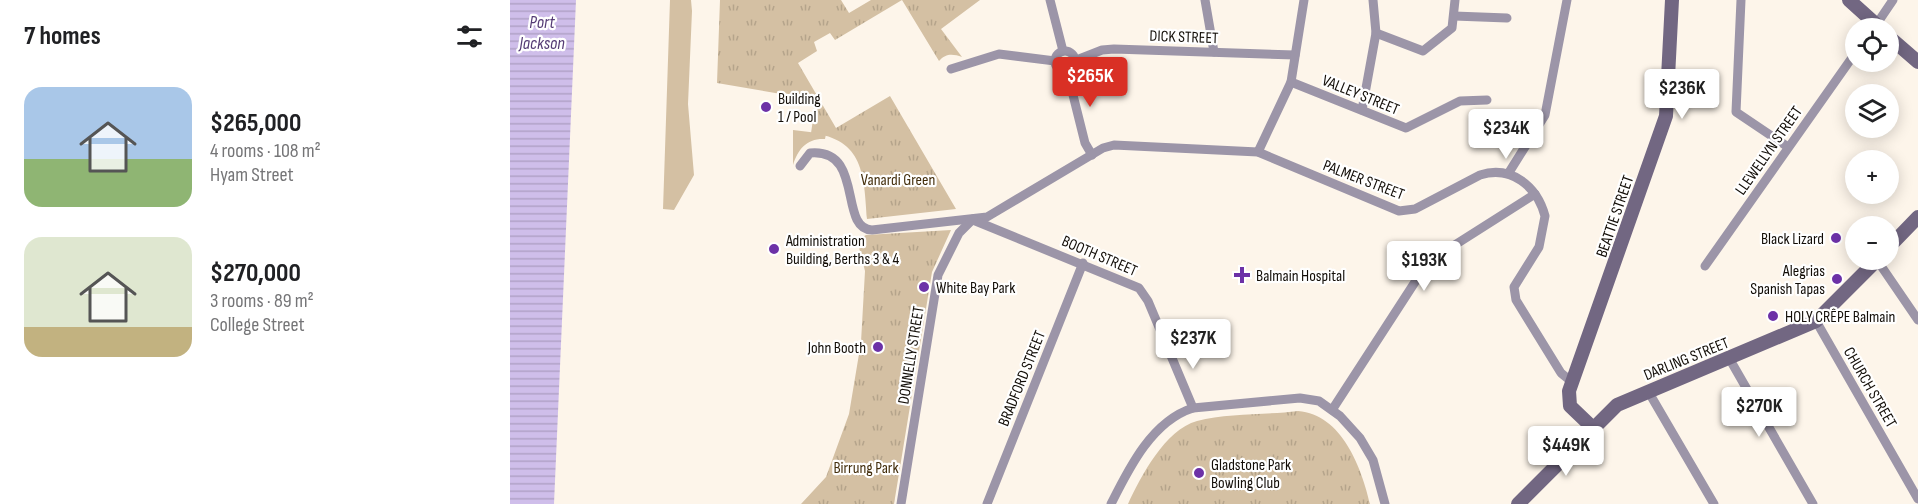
<!DOCTYPE html>
<html lang="en">
<head>
<meta charset="utf-8">
<style>
  :root { --surface:#fff; --page:#f2f2f2; --text:#202124; --muted:#757577; --accent:#d93025 }
  body { margin:0; font-family:"Sofia Sans Condensed",sans-serif; background:var(--page); color:var(--text); height:100vh; display:flex; flex-direction:column; font-size:22px; white-space:nowrap }
  * { box-sizing:border-box; margin:0 }
  p { font-size:20px; color:var(--muted) }
  .icon { flex:none; width:33px; height:33px; fill:none; stroke:currentColor; stroke-width:2; stroke-linecap:round; stroke-linejoin:round }
  .map { position:relative; flex:1; overflow:hidden }
  .details { display:flex; flex-direction:column; background:var(--surface); width:510px }
  .details>* { flex:none }
  .fabs { position:absolute; left:1335px; top:18px; display:grid; gap:12px }
  .fabs a { display:grid; place-items:center; width:54px; height:54px; border-radius:50%; background:var(--surface); box-shadow:0 3px 15px #0003; font-size:30px }
  .price { position:absolute; translate:-50% -51px; padding:0 14px; border-radius:6px; background:#fff; color:#222; font-size:20px; line-height:39px; filter:drop-shadow(0 2px 3px #0008) }
  .price::after { content:''; position:absolute; left:50%; top:36px; width:18px; height:14px; margin-left:-9px; background:inherit; clip-path:polygon(0 0,100% 0,50% 100%) }
  .price.selected { background:var(--accent); color:#fff }
  ul { padding:0; list-style:none }
  li { display:flex; align-items:center; gap:18px; height:150px; padding:0 24px }
  li span { display:grid; place-items:center; flex:none; width:168px; height:120px; border-radius:18px; color:#555 }
  li>.icon { margin-inline-start:auto }
  span .icon { width:72px; height:72px; fill:#fffc; stroke-width:1 }
  li b { font-size:26px }
  h2 { display:flex; justify-content:space-between; align-items:center; height:72px; padding:0 24px; font-size:26px }
  main { display:flex; flex:1; min-height:0 }
  .map>svg:first-child { display:block }
  .grass { fill:#d4c0a3 }
  .park { fill:url(#park-tufts) }
  .water { fill:url(#water-rules) }
  .lines { fill:none; stroke-linecap:round; stroke-linejoin:round }
  .street { stroke:#9c95a8; stroke-width:9 }
  .secondary { stroke:#726782; stroke-width:14 }
  .poi-dot { fill:#6c31a7; stroke:#fff; stroke-width:2 }
  .labels { text-anchor:middle; stroke-width:4.5; stroke-linejoin:round; paint-order:stroke }
  .street-label { font-size:16px; fill:#120d07; stroke:#fff }
  .poi-label { font-size:16px; fill:#120d07; stroke:#fff; text-anchor:start }
  .park-label { font-size:16px; fill:#432e0c; stroke:#fff }
  .water-label { font-size:18px; font-style:italic; fill:#543b74; stroke:#fff }
</style>
</head>
<body>
<main>
<section class="details">
<h2>7 homes<svg class="icon" aria-label="filters" viewBox="0 0 24 24"><path d="M4 7h16M4 17h16"/><circle cx="9" cy="7" r="2"/><circle cx="15" cy="17" r="2"/></svg></h2>
<ul>
<li><span style="background:linear-gradient(#a9c7e8 60%,#8fb573 0)"><svg class="icon" aria-label="home" viewBox="0 0 24 24"><path d="M3 11l9-7 9 7M6 9v11h12V9"/></svg></span><div><b>$265,000</b><p>4 rooms · 108 m²</p><p>Hyam Street</p></div></li>
<li><span style="background:linear-gradient(#dfe7d0 75%,#c2b280 0)"><svg class="icon" aria-label="home" viewBox="0 0 24 24"><path d="M3 11l9-7 9 7M6 9v11h12V9"/></svg></span><div><b>$270,000</b><p>3 rooms · 89 m²</p><p>College Street</p></div></li>
</ul>
</section>
<div class="map">
<svg width="1408" height="504" viewBox="0 0 1408 504">
  <defs>
    <pattern id="park-tufts" width="24" height="20" patternUnits="userSpaceOnUse" patternTransform="scale(1.5)"><rect width="24" height="20" fill="#d4c0a3"/><path d="M3 7l-1-3M5 7V3M7 7l1-3M15 17l-1-3M17 17v-4M19 17l1-3" fill="none" stroke="#b5a48b"/></pattern>
    <pattern id="water-rules" width="6" height="5" patternUnits="userSpaceOnUse" patternTransform="scale(1.5)"><rect width="6" height="5" fill="#cfbeea"/><path d="M0 2.5h6" fill="none" stroke="#b1a2c7"/></pattern>
  </defs>
  <rect width="100%" height="100%" fill="#fdf5ea"/>
  <!-- grass -->
  <g class="grass">
    <path d="M160,0h21l1,11 -4,93 6,71 -20,35 -11,-1z"/>
    <path d="M283,130l33,4 -1,5c-18,-1 -27,10 -32,26z"/>
  </g>
  <!-- park -->
  <g class="park">
    <path d="M210,0h121l8,13 22,-13h109l-39,29 21,28c-9,-3 -16,-4 -23,4l-37,-61 -67,40 -5,-7 -16,9 3,9 -19,12 38,65 54,-32 66,113 -89,10c-3,-44 -3,-80 -56,-86l5,-33 -99,-17z"/>
    <path d="M441,230l-19,42 -38,232h-93l25,-27 23,-63 12,-72 4,-71 -8,-31 9,-5z"/>
    <path d="M788,411c44,3 64,58 72,93h-242c13,-28 37,-74 69,-83 30,-8 70,-6 101,-10z"/>
  </g>
  <!-- water -->
  <path class="water" d="M0,0h66l-22,504h-44z"/>
  <g class="lines">
    <!-- street -->
    <g class="street">
      <path d="M540,0l13,51"/>
      <path d="M695,0l9,52"/>
      <path d="M1231,0l-5,112 52,35"/>
      <path d="M944,16l53,2"/>
      <path d="M1364,28l19,-28"/>
      <path d="M866,33l47,18 29,-23 3,-28"/>
      <circle cx="555" cy="61" r="10"/>
      <path d="M564,61l28,-11 12,-1 181,6"/>
      <path d="M441,69l48,-15 56,7"/>
      <path d="M557,71l18,72 7,12"/>
      <path d="M781,82l115,46 54,-27 27,-1"/>
      <path d="M852,110l14,-77 -3,-33"/>
      <path d="M748,152l33,-70 13,-82"/>
      <path d="M290,166l10,-13c55,-5 28,76 62,77l115,-13 116,-69 11,-3 144,7 141,59 16,-2 65,-34c31,-10 57,11 65,41l-6,31 -25,40 2,13 45,73 11,9"/>
      <path d="M998,174l37,-59 22,-115"/>
      <path d="M463,220l166,68 9,13 45,107 107,-10 19,3 21,15 20,22 13,22 12,44"/>
      <path d="M1367,260l41,60"/>
      <path d="M1195,266l151,-214"/>
      <path d="M1306,321l102,178"/>
      <path d="M1219,358l84,146"/>
      <path d="M1138,391l66,113"/>
      <path d="M822,410l96,-148 107,-68"/>
      <path d="M391,504l37,-229 21,-42 14,-14"/>
      <path d="M477,504l96,-241"/>
      <path d="M601,504c18,-36 41,-83 82,-96"/>
    </g>
    <!-- secondary -->
    <g class="secondary">
      <path d="M1339,0l31,28"/>
      <path d="M1378,36l30,26"/>
      <path d="M1378,248l30,-31"/>
      <path d="M1083,428l-23,-22 -1,-15 97,-275 6,-116"/>
      <path d="M1008,504l99,-99 199,-84 61,-61"/>
    </g>
  </g>
  <!-- markers -->
  <g class="poi-dot">
    <circle cx="256" cy="107" r="6"/>
    <circle cx="1326" cy="238" r="6"/>
    <circle cx="264" cy="249" r="6"/>
    <path d="M729 266h6v6h6v6h-6v6h-6v-6h-6v-6h6z"/>
    <circle cx="1327" cy="279" r="6"/>
    <circle cx="414" cy="287" r="6"/>
    <circle cx="1263" cy="316" r="6"/>
    <circle cx="368" cy="347" r="6"/>
    <circle cx="689" cy="473" r="6"/>
  </g>
  <g class="labels">
    <!-- street labels -->
    <g class="street-label">
      <text transform="translate(674 36) rotate(2)" y="6">DICK STREET</text>
      <text transform="translate(851 94) rotate(22)" y="6">VALLEY STREET</text>
      <text transform="translate(1258 150) rotate(-55)" y="6">LLEWELLYN STREET</text>
      <text transform="translate(854 179) rotate(21)" y="6">PALMER STREET</text>
      <text transform="translate(1104 216) rotate(-71)" y="6">BEATTIE STREET</text>
      <text transform="translate(590 255) rotate(23)" y="6">BOOTH STREET</text>
      <text transform="translate(400 355) rotate(-81)" y="6">DONNELLY STREET</text>
      <text transform="translate(1176 358) rotate(-22)" y="6">DARLING STREET</text>
      <text transform="translate(511 378) rotate(-68)" y="6">BRADFORD STREET</text>
      <text transform="translate(1361 387) rotate(60)" y="6">CHURCH STREET</text>
    </g>
    <!-- poi labels -->
    <g class="poi-label">
      <text x="268" y="104">Building<tspan x="268" dy="18">1 / Pool</tspan></text>
      <text x="1314" y="244" text-anchor="end">Black Lizard</text>
      <text x="276" y="246">Administration<tspan x="276" dy="18">Building, Berths 3 &amp; 4</tspan></text>
      <text x="1315" y="276" text-anchor="end">Alegrias<tspan x="1315" dy="18">Spanish Tapas</tspan></text>
      <text x="746" y="281">Balmain Hospital</text>
      <text x="426" y="293">White Bay Park</text>
      <text x="1275" y="322">HOLY CRÊPE Balmain</text>
      <text x="356" y="353" text-anchor="end">John Booth</text>
      <text x="701" y="470">Gladstone Park<tspan x="701" dy="18">Bowling Club</tspan></text>
    </g>
    <!-- park labels -->
    <g class="park-label">
      <text x="388" y="185">Vanardi Green</text>
      <text x="356" y="473">Birrung Park</text>
    </g>
    <!-- water labels -->
    <g class="water-label">
      <text x="32" y="28">Port<tspan x="32" dy="21">Jackson</tspan></text>
    </g>
  </g>
</svg>
<div class="fabs">
<a><svg class="icon" aria-label="locate" viewBox="0 0 24 24"><circle cx="12" cy="12" r="6"/><path d="M12 2v4M12 18v4M2 12h4M18 12h4"/></svg></a>
<a><svg class="icon" aria-label="layers" viewBox="0 0 24 24"><path d="M12 4l9 5-9 5-9-5zM3 14l9 5 9-5"/></svg></a>
<a>+</a>
<a>−</a>
</div>
<b class="price selected" style="left:580px;top:108px">$265K</b>
<b class="price" style="left:1172px;top:120px">$236K</b>
<b class="price" style="left:996px;top:160px">$234K</b>
<b class="price" style="left:914px;top:292px">$193K</b>
<b class="price" style="left:683px;top:370px">$237K</b>
<b class="price" style="left:1249px;top:438px">$270K</b>
<b class="price" style="left:1056px;top:477px">$449K</b>
</div>
</main>
</body>
</html>
